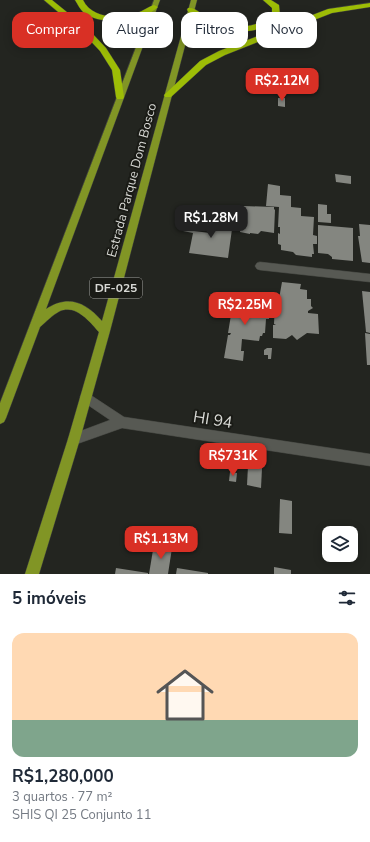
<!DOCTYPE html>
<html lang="pt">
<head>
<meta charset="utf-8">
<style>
  :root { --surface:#fff; --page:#f6f6f7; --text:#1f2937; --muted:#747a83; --line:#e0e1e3; --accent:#d93025 }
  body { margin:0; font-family:"Nunito Sans",sans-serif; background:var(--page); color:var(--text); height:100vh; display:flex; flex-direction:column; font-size:15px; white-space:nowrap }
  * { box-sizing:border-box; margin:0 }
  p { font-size:13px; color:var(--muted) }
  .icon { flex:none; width:22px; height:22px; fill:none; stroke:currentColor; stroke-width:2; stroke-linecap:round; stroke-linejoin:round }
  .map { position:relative; height:574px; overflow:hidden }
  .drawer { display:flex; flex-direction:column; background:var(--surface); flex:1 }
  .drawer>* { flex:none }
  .top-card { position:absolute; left:12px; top:12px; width:346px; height:36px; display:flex; gap:8px }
  .buttons { position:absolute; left:322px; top:526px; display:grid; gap:8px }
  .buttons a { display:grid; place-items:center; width:36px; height:36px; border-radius:8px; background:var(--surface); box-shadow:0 2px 10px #0003; font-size:20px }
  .price { position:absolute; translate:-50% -34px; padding:0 9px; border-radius:8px; background:var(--accent); color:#fff; font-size:13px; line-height:26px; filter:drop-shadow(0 1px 2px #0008) }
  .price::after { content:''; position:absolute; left:50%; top:24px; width:12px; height:9px; margin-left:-6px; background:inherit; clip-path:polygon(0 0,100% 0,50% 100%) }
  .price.selected { background:#222; color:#fff }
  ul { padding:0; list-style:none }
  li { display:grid; align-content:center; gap:8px; height:212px; padding:0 12px }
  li+li { border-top:1px solid var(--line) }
  li span { display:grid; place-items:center; height:124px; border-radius:12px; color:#555 }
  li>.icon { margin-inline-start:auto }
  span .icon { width:72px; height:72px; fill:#fffc; stroke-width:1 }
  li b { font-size:17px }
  h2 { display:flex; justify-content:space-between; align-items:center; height:48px; padding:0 12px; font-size:17px }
  .chip { padding:0 14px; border-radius:12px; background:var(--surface); box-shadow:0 2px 10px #0003; font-size:14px; line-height:36px }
  .chip.selected { background:var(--accent); color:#fff }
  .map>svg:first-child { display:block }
  .building { fill:#848680 }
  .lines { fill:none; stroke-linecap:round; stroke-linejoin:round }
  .minor-casing { stroke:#41433e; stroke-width:1 }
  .major-casing { stroke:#41433e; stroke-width:1 }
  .highway-casing { stroke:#41433e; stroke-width:1 }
  .minor { fill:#575953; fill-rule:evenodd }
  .major { fill:#819525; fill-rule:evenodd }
  .highway { fill:#9dbd06; fill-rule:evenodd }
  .labels { text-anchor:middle; stroke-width:4; stroke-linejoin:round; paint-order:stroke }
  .shield { fill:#1a1b16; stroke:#9fa09c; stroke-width:1 }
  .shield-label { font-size:12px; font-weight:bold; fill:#d8d9d5 }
  .street-label { font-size:13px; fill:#d8d9d5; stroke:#1a1b16 }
  .near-street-label { font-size:16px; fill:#d8d9d5; stroke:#1a1b16 }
</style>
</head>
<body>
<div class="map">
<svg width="370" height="574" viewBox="0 0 370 574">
  <rect width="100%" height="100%" fill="#232520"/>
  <!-- building -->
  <g class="building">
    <path d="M278,98h7v9l-7,-1z"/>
    <path d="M335,174l16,2v8l-15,-2z"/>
    <path d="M268,184l12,2v9l11,1v11l10,1v8l13,1 -1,18 4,1v8h-4l1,10h-2v3l-16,-2 -3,-3 -12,-2v-5l-3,-1v-11l2,1v-7h-2l1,-20 -13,-1z"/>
    <path d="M318,204l9,1v9h4v9l-13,-1z"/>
    <path d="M243,206l31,1v2l1,1 -1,23 -13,-2 -3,3 -8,-1v1l-10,-2 1,-8 -2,-1z"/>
    <path d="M213,220l20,2 -5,36 -39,-5 4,-20 -10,-2 2,-9 11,2 -2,7 16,2z"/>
    <path d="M359,224l11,1v38l-8,-1 -4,-26h2z"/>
    <path d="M318,225l35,3v33l-21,-2v-2l-4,-3 -10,-1z"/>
    <path d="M282,282l19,2 -1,5 7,1v9h4v7l2,2 -5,3v2l10,1 1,20 -12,-1 -10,7 -5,-5 -6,4 -13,-1v-13h3l-2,-1 1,-25h4z"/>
    <path d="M362,291l8,1v41l-4,-1z"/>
    <path d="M231,300l38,5v14h-3l-1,14h-2l-1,3h-2l-1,5 -17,-2 -1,12h3l-1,10 -19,-3 4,-23h2l1,-2h-3l3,-18z"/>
    <path d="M365,333l5,1v31h-3z"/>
    <path d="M267,348h5l-1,11h-3v-4h-4v-5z"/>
    <path d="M248,466l14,2 -1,20 -14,-3z"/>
    <path d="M230,472l7,1 -1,9 -7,-1z"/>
    <path d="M280,499l12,2v33l-13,-1z"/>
    <path d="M154,544l18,4 -4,26h-19z"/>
    <path d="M274,567l17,3v4h-17z"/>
    <path d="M116,568l32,5v1h-33z"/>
    <path d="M177,568l31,5v1h-32z"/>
  </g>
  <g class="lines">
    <!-- minor casing -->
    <g class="minor-casing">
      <g id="minor">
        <path d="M260,262l110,12v8l-110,-12 -3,-1 -2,-3 2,-3z"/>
        <path d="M86,392l38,25 246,37v12l-248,-38 -48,17 -4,-2 -2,-4 2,-4 40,-15 -28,-19 -2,-4 2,-4z"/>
      </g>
    </g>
    <!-- major casing -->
    <g class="major-casing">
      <path id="major" d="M154,0h6l-114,309c23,-15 40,-6 56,12l89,-321h6l-87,331 -30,108 -41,135h-14l43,-135 31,-107c-9,-10 -23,-28 -39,-21 -8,4 -14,11 -20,16l-34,91 -2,4 -4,2v-21z"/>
    </g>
    <!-- highway casing -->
    <g class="highway-casing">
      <g id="highway">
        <path d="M44,0h8l37,30 17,18 14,22 4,27 -1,2h-6l-1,-2 -4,-27 -12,-19 -17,-18z"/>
        <path d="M75,0h8c9,19 36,19 54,13 6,-2 11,-6 17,-8l4,2c-15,15 -57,19 -74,6 -4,-4 -6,-8 -9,-13z"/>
        <path d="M263,0h8l8,5 1,11c-22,25 -72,17 -93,-6l1,-2c8,-1 15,8 22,12 18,10 47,9 62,-5v-7z"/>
        <path d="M370,3v4l-38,6 -107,42 -19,10 -35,32h-6l-1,-2 36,-34 19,-10 109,-42z"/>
      </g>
    </g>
    <!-- minor -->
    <use href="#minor" class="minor"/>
    <!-- major -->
    <use href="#major" class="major"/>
    <!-- highway -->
    <use href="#highway" class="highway"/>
  </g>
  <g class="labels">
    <!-- shield labels -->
    <rect class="shield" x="90" y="278" width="52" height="20" rx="3"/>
    <g class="shield-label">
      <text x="116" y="292">DF-025</text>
    </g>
    <!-- street labels -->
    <g class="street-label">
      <text transform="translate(131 180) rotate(-75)" y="5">Estrada Parque Dom Bosco</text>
    </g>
    <!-- near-street labels -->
    <g class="near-street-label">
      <text transform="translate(213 419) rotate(9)" y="6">HI 94</text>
    </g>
  </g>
</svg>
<div class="buttons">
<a><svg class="icon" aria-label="layers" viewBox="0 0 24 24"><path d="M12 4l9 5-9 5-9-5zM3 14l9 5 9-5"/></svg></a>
</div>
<b class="price" style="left:282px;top:102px">R$2.12M</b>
<b class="price selected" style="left:211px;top:239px">R$1.28M</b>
<b class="price" style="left:245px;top:326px">R$2.25M</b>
<b class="price" style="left:233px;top:477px">R$731K</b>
<b class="price" style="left:161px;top:560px">R$1.13M</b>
<div class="top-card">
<a class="chip selected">Comprar</a>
<a class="chip">Alugar</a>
<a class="chip">Filtros</a>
<a class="chip">Novo</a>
</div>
</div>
<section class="drawer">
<h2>5 imóveis<svg class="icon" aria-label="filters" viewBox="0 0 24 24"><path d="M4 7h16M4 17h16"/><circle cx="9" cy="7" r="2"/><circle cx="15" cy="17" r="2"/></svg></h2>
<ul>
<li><span style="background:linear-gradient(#ffd9b3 70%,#7fa58c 0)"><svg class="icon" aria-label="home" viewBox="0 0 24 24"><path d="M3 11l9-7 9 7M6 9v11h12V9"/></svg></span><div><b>R$1,280,000</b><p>3 quartos · 77 m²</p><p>SHIS QI 25 Conjunto 11</p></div></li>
</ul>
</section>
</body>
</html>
